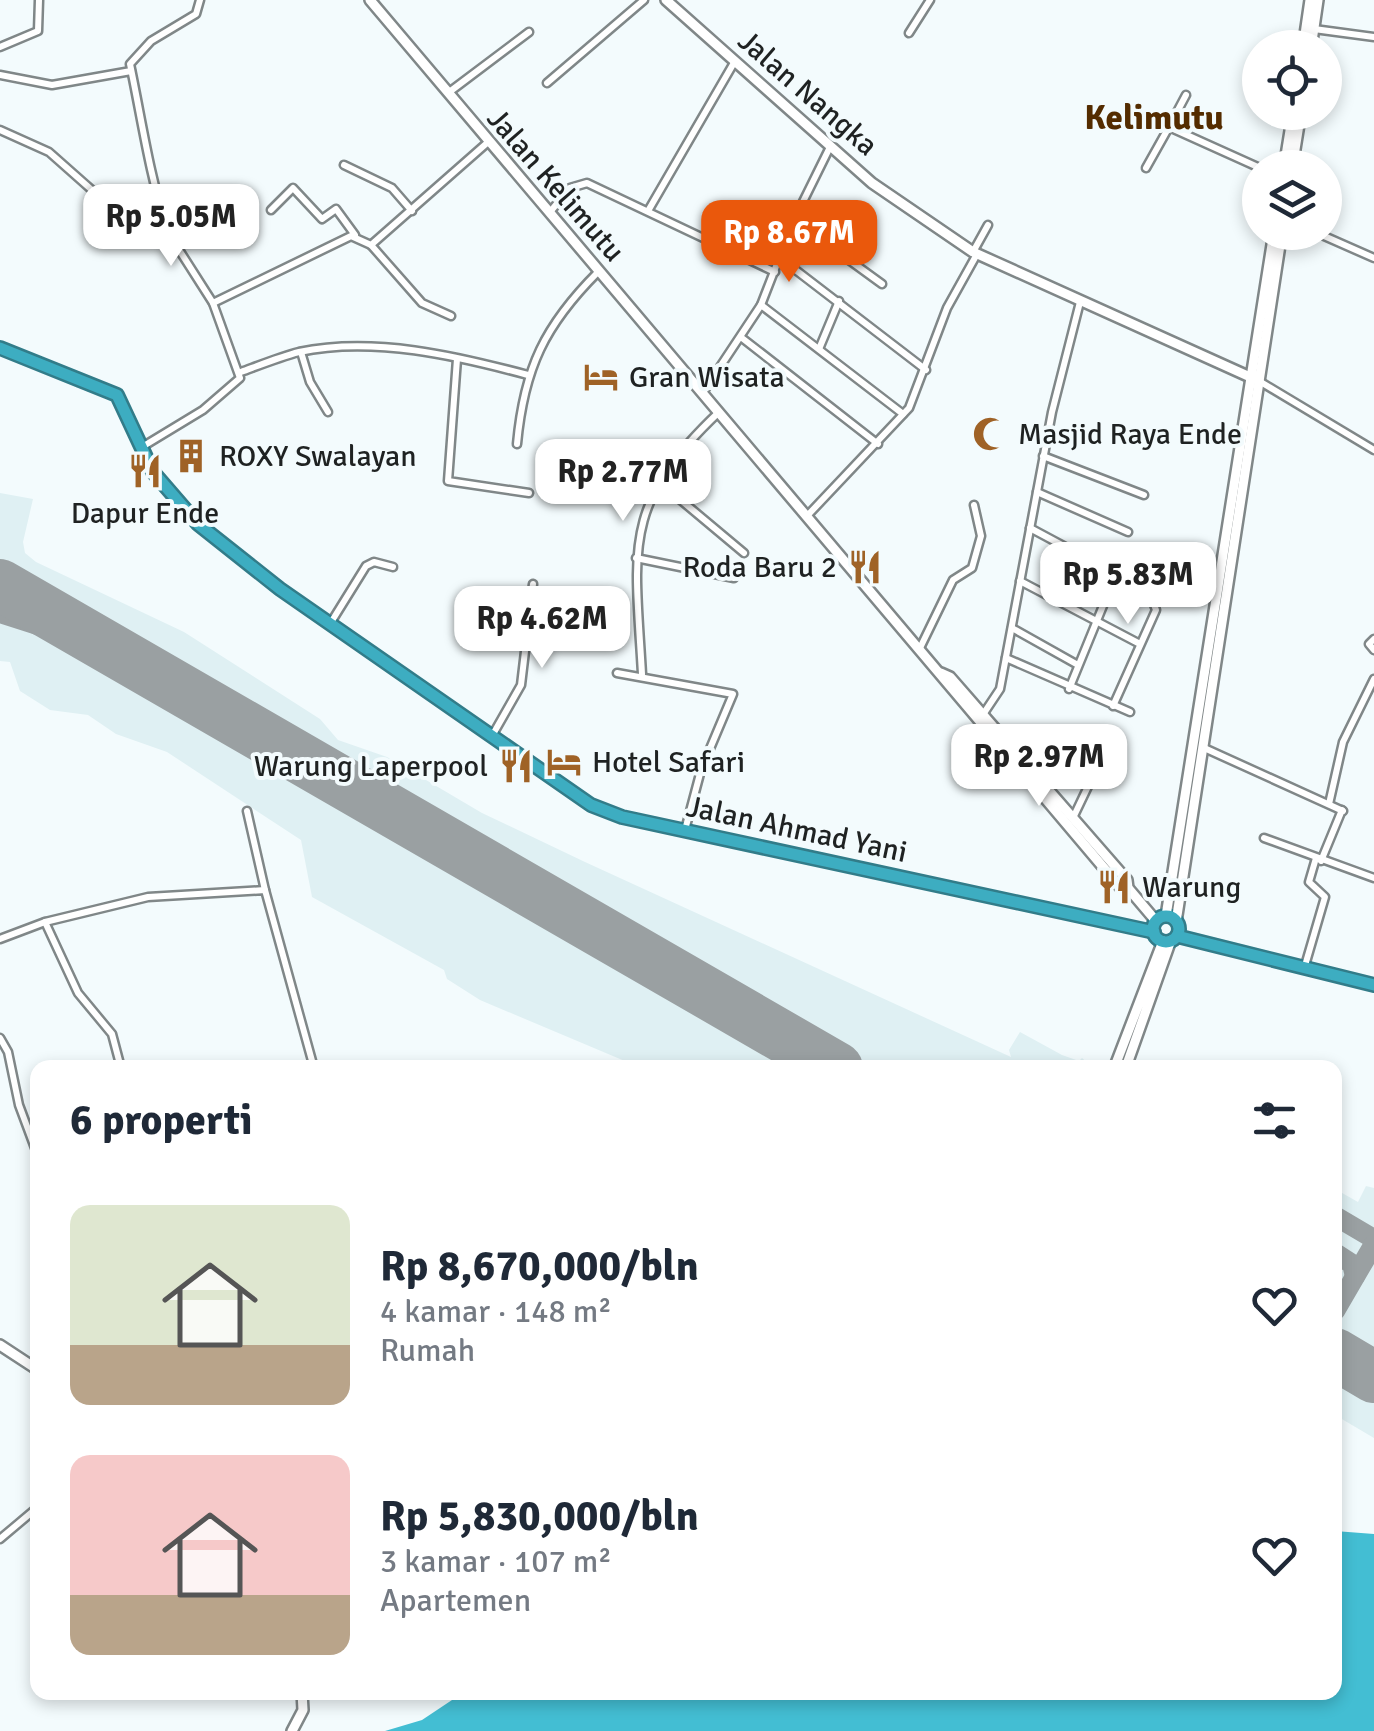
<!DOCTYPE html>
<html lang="id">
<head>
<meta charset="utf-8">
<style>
  :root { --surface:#fff; --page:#f2f2f3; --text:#1f2937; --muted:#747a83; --accent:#ea580c }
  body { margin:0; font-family:Signika,sans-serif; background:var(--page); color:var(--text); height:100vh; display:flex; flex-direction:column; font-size:38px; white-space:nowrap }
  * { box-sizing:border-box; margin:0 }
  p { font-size:32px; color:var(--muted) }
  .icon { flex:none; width:55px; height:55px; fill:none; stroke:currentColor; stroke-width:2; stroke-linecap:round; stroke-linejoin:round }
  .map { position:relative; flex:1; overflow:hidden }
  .drawer { position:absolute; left:30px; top:1060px; width:1312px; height:640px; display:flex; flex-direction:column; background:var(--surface); border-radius:20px; box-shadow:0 5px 15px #0003 }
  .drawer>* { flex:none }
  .buttons { position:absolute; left:1242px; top:30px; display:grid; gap:20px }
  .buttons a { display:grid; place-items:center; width:100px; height:100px; border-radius:50%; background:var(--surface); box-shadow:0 5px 15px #0003; font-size:50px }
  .price { position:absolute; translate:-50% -85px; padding:0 22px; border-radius:20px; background:#fff; color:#222; font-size:32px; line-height:65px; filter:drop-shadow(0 2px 5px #0008) }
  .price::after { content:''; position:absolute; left:50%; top:60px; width:30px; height:22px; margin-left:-15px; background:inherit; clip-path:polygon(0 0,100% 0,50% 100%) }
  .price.current { background:var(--accent); color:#fff }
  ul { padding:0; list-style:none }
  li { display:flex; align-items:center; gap:30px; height:250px; padding:0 40px }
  li span { display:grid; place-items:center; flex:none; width:280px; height:200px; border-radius:20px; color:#555 }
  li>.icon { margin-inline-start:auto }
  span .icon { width:120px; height:120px; fill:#fffc; stroke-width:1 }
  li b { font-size:42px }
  h2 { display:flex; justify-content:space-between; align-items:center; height:120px; padding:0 40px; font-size:42px }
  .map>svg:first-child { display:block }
  .built { fill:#dff0f3 }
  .water { fill:#43bed3 }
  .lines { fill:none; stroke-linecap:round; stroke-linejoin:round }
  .taxiway { stroke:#9aa0a2; stroke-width:20 }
  .runway { stroke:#9aa0a2; stroke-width:52 }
  .street-casing { stroke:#808788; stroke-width:11 }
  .secondary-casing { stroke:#808788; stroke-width:14 }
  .highway-casing { stroke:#327c89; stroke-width:16 }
  .street { stroke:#fff; stroke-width:6 }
  .secondary { stroke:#fff; stroke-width:9 }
  .highway { stroke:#3dadc1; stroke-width:11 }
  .labels { text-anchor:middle; stroke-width:8; stroke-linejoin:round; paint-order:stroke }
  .street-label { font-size:30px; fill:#1f2222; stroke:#f3fbfd }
  .poi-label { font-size:30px; fill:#1f2222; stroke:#f3fbfd; text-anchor:start }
  .quarter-label { font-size:35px; font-weight:bold; fill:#542c00; stroke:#f3fbfd }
</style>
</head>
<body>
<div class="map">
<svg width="1374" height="1731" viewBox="0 0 1374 1731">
  <rect width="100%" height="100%" fill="#f3fbfd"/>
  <!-- built -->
  <g class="built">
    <path d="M0,493l33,6 -10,43 2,11 11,9 148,70 136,87 18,21 49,17 95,56 103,49 426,195 -2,-7 11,-18 42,23 17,6 3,-3 10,9h-453l-159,-67 -33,-21 -3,-9 -132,-73 -11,-57 -134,-88 -51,-18 -28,-19 -38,-5 -30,-19 -10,-29 -10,-1z"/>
    <path d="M1366,1186l8,2v250l-39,-23v-226l23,13z"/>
  </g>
  <!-- water -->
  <path class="water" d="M1335,1531l39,3v197h-989l37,-11 42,-28h871z"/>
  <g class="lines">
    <!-- taxiway -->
    <g class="taxiway">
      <path d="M0,613l106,34"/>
      <path d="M1335,1216l39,23"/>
      <path d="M1335,1253l17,11 3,12"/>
      <path d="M1335,1311l39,-67"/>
    </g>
    <!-- runway -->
    <g class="runway">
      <path d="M0,585l837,483"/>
      <path d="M1335,1354l39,23"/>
    </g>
    <!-- street casing -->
    <g class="street-casing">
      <g id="street">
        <path d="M1314,29l60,8"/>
        <path d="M909,33l21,-33"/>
        <path d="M0,47l38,-16 1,-31"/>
        <path d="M0,75l52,10 79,-14"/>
        <path d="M547,83l97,-83"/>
        <path d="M448,93l81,-61"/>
        <path d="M1169,127l17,-32"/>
        <path d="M0,130l49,22 44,39 74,40 46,72 27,75 -37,32 -61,37"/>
        <path d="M344,165l48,23 20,23"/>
        <path d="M1146,168l23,-41 91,41"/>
        <path d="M271,210l22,-22 29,31 14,-10 19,26"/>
        <path d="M648,211l87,-150"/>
        <path d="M550,212l20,-24 17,-5 188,89"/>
        <path d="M794,220l88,64"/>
        <path d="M167,229c-18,-56 -25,-108 -37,-165l21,-23 45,-27 4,-14"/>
        <path d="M1315,232l59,26"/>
        <path d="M371,245l51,58 29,13"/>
        <path d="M973,252l15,-27"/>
        <path d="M780,258l146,112"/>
        <path d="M213,303l138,-67 20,9 116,-102"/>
        <path d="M761,305l142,109"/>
        <path d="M742,338l136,106"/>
        <path d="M819,349l20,-48"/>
        <path d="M301,352l9,30 18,30"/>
        <path d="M457,359l-9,122 81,12"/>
        <path d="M241,372c19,-7 39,-15 58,-20 74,-16 158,4 229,23"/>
        <path d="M1259,381l115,69"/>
        <path d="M702,394l59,-89 33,-85 36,-73"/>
        <path d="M517,444c7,-76 28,-119 81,-172"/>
        <path d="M1043,456l101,39"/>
        <path d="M658,481l86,72"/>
        <path d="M1037,492l91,40"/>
        <path d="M807,516l102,-108 38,-100 30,-54"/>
        <path d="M1030,528l86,46 -47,115"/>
        <path d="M636,558l98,20"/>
        <path d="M1020,581l120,63"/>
        <path d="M330,624l36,-58 8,-4 19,5"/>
        <path d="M1012,628l66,37"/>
        <path d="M1374,639l-5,5 5,6"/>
        <path d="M920,648l33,-68 19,-12 9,-32 -7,-31"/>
        <path d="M1006,658l124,54"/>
        <path d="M617,673l116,21 -32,76 -16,60"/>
        <path d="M642,674c-7,-124 -21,-169 76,-261"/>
        <path d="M1113,706l43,-96 -3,-8 -36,-22"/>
        <path d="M982,716l18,-27 52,-277 28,-110"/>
        <path d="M492,736l29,-51 12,-101"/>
        <path d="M1202,747l141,64"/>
        <path d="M1329,804l14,-62 31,-63"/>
        <path d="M247,811l18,79"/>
        <path d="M1073,818l40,-84"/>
        <path d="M1264,838l110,40"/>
        <path d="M1321,861l21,-51"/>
        <path d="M45,922l33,71 34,41 9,34"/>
        <path d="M0,939l45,-17 103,-25 117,-7 49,178"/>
        <path d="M1304,969l21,-72 -16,-15 7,-24"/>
        <path d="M0,1038l8,14 11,53 19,51"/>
        <path d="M0,1539l38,-32"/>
      </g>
    </g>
    <!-- secondary casing -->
    <g class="secondary-casing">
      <g id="secondary">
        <path d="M370,0l750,887 8,1"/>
        <path d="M666,0l206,183 101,69 286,129"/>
        <path d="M1303,48l7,-48"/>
        <path d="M1311,48l7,-48"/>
        <path d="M1284,168l9,-56"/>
        <path d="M1292,168l9,-56"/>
        <path d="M941,673l9,4 177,203 1,8 28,33"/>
        <path d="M1166,916l108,-684"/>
        <path d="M1176,922l106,-690"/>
        <path d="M1163,941l-48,125 11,1 45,-127"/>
        <path d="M0,1345l38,25"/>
        <path d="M292,1731l11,-21 -1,-18"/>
      </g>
    </g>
    <!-- highway casing -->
    <g class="highway-casing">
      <g id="highway">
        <path d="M0,348l117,47 36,77 45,52 82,65 311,216 31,12 532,115"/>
        <circle cx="1166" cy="929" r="13"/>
        <path d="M1177,936l197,49"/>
      </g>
    </g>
    <!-- street -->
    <use href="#street" class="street"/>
    <!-- secondary -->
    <use href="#secondary" class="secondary"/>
    <!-- highway -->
    <use href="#highway" class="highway"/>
  </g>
  <!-- icons -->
  <defs>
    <g id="hotel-bare" transform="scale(2.7)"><path d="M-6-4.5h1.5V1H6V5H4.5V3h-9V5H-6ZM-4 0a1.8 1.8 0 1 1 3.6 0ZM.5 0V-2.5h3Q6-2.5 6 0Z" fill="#9f6226" stroke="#f3fbfd" stroke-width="2.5" paint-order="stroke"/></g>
    <g id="mosque-bare" transform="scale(2.7)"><path d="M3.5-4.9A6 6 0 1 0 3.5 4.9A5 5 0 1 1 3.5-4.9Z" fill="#9f6226" stroke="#f3fbfd" stroke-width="2.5" paint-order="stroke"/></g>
    <g id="building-bare" transform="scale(2.7)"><path d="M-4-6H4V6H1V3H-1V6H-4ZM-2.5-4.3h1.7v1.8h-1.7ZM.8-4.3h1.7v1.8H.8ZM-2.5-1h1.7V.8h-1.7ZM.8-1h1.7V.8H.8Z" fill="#9f6226" stroke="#f3fbfd" stroke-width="2.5" paint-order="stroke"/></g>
    <g id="restaurant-bare" transform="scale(2.7)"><path d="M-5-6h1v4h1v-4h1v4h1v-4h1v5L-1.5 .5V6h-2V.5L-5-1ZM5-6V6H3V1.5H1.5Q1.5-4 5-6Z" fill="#9f6226" stroke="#f3fbfd" stroke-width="2.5" paint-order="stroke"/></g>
  </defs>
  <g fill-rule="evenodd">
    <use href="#hotel-bare" x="601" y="377"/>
    <use href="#mosque-bare" x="990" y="434"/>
    <use href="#building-bare" x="191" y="456"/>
    <use href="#restaurant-bare" x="145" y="471"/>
    <use href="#restaurant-bare" x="865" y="567"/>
    <use href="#hotel-bare" x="564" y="762"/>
    <use href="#restaurant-bare" x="516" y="766"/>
    <use href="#restaurant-bare" x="1114" y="887"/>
  </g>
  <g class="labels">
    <!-- street labels -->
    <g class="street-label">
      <text transform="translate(808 93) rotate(41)" y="10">Jalan Nangka</text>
      <text transform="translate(556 185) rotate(49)" y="10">Jalan Kelimutu</text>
      <text transform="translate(797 829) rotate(12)" y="10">Jalan Ahmad Yani</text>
    </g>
    <!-- poi labels -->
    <g class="poi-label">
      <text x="629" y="387">Gran Wisata</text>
      <text x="1018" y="444">Masjid Raya Ende</text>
      <text x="219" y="466">ROXY Swalayan</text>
      <text x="145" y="523" text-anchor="middle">Dapur Ende</text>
      <text x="837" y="577" text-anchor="end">Roda Baru 2</text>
      <text x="592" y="772">Hotel Safari</text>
      <text x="488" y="776" text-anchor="end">Warung Laperpool</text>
      <text x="1142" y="897">Warung</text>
    </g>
    <!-- quarter labels -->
    <g class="quarter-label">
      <text x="1154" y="129">Kelimutu</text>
    </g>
  </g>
</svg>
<div class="buttons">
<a><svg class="icon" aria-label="locate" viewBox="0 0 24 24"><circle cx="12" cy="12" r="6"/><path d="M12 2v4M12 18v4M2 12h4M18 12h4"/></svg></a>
<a><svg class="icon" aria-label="layers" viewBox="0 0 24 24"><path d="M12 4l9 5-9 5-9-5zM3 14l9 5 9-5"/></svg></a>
</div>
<b class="price" style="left:171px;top:269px">Rp 5.05M</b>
<b class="price current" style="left:789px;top:285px">Rp 8.67M</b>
<b class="price" style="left:623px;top:524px">Rp 2.77M</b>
<b class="price" style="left:1128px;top:627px">Rp 5.83M</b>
<b class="price" style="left:542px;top:671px">Rp 4.62M</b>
<b class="price" style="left:1039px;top:809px">Rp 2.97M</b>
<section class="drawer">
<h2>6 properti<svg class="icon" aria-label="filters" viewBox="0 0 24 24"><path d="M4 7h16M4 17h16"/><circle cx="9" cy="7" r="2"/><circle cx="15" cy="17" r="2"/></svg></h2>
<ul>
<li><span style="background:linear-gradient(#dfe7d0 70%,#b9a48a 0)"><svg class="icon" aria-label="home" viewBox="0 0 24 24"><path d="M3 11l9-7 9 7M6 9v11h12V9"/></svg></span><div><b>Rp 8,670,000/bln</b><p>4 kamar · 148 m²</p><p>Rumah</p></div><svg class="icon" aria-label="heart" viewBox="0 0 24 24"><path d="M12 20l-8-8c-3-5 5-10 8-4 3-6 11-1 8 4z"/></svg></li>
<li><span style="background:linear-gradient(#f6c9c9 70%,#b9a48a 0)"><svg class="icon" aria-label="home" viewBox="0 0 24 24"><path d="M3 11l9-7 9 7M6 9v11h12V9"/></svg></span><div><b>Rp 5,830,000/bln</b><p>3 kamar · 107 m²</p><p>Apartemen</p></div><svg class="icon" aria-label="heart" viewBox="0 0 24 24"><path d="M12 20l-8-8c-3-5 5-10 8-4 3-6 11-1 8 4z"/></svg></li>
</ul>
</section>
</div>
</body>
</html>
